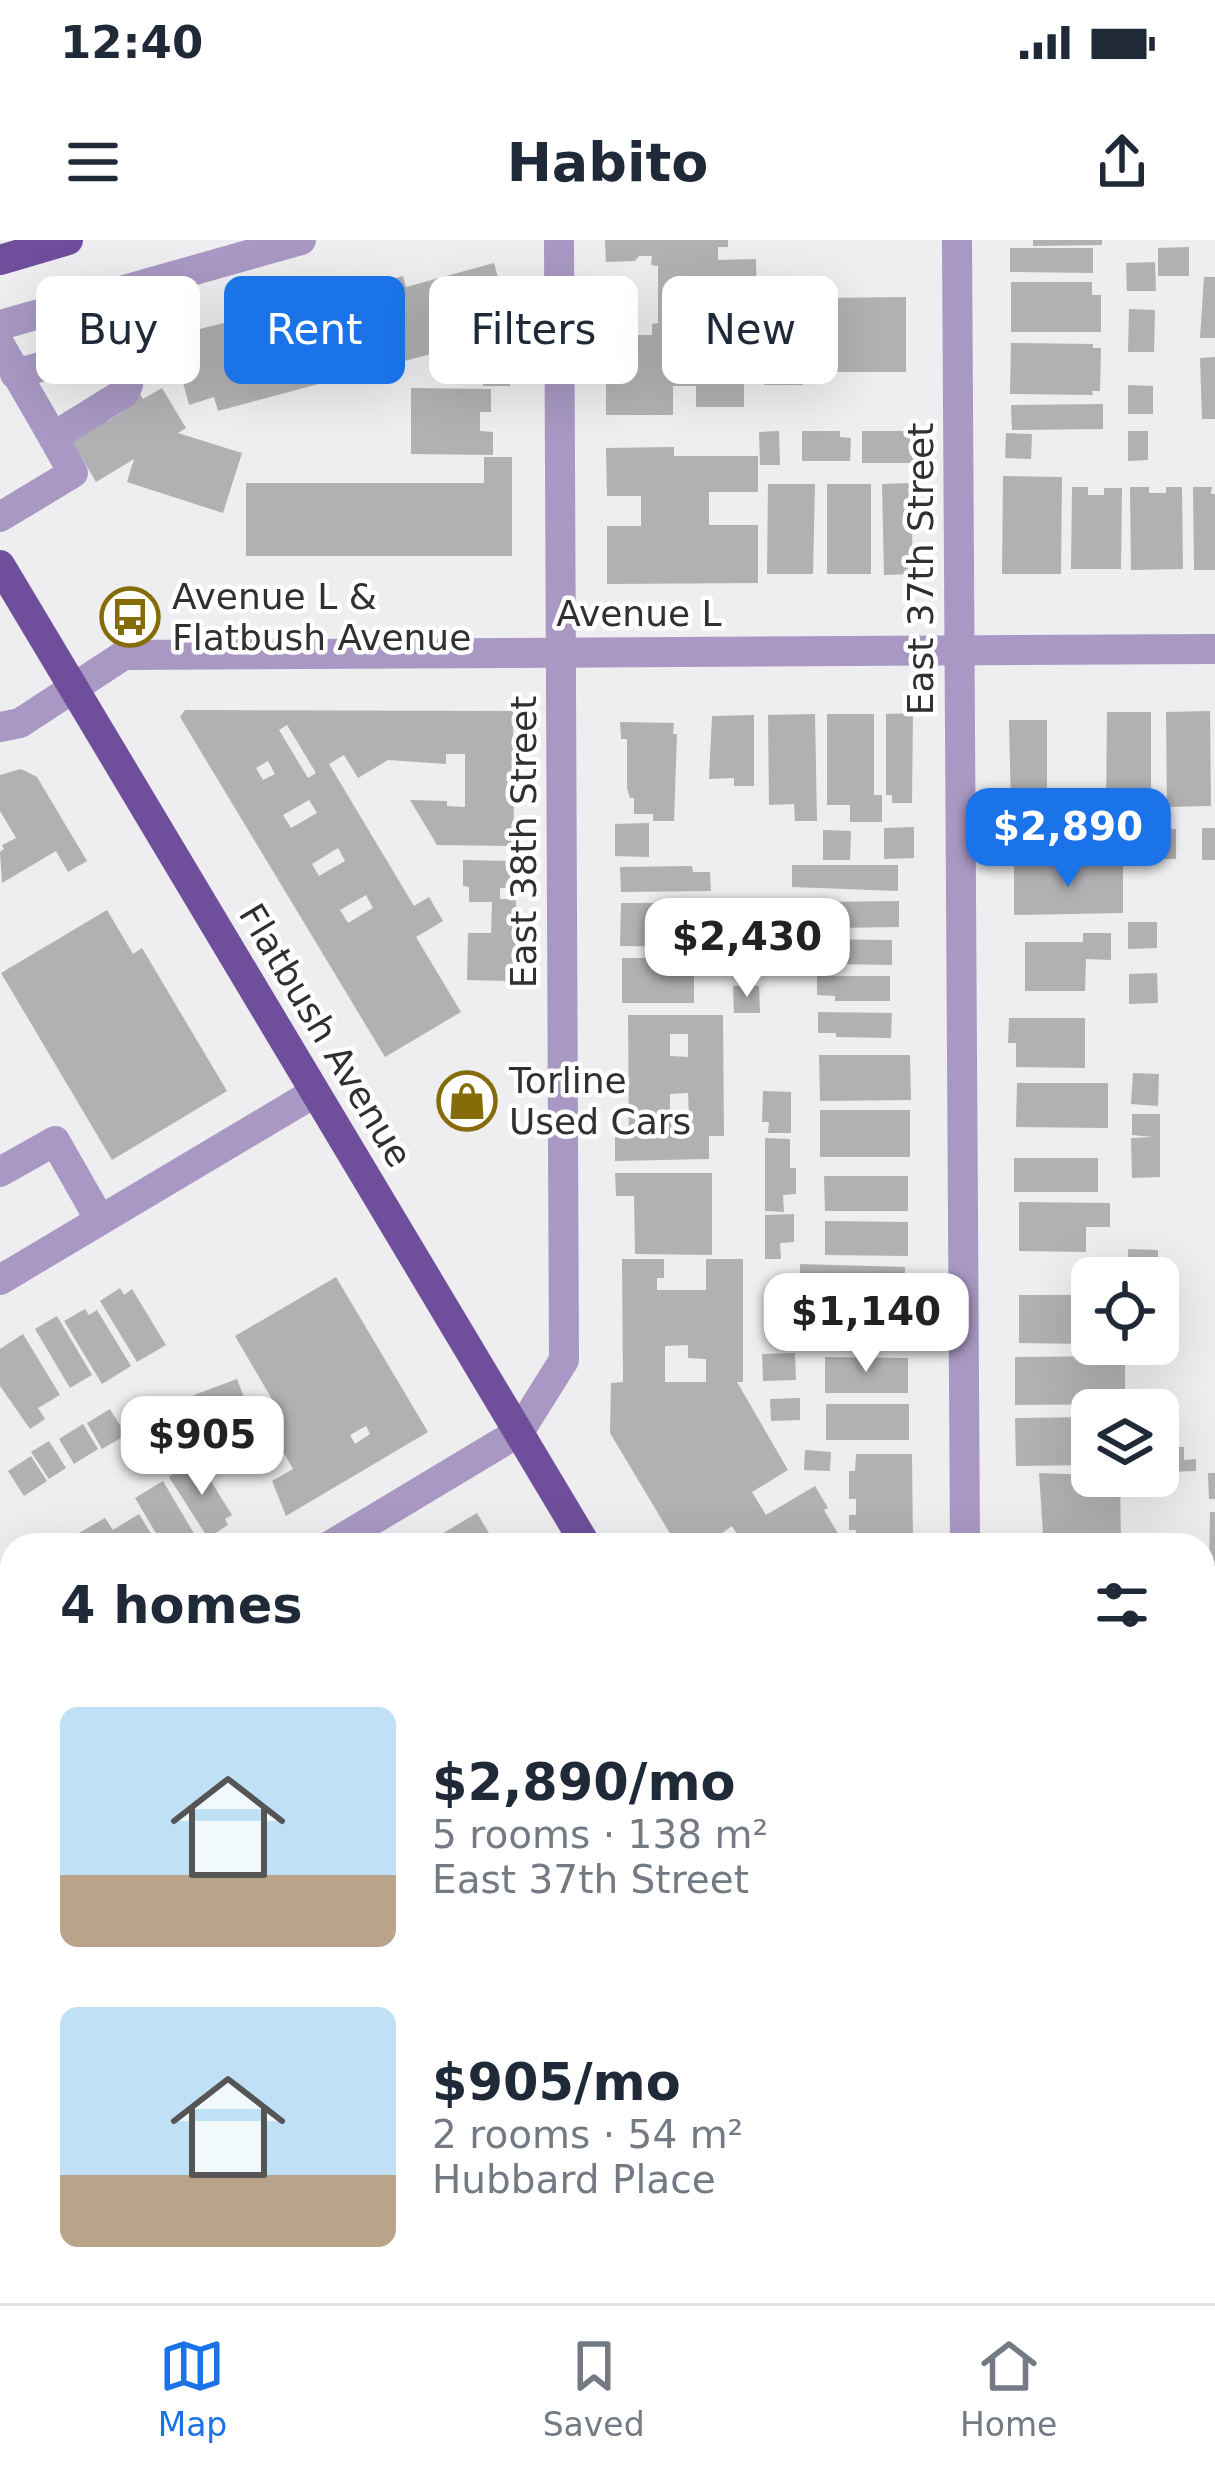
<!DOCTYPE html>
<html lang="en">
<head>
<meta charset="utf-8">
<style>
  :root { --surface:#fff; --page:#f2f2f3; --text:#1f2937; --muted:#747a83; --line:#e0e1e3; --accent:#1a73e8 }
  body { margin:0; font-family:"DejaVu Sans",sans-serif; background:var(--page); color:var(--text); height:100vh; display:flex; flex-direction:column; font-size:45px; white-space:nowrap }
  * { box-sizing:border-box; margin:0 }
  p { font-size:39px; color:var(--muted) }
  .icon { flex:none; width:66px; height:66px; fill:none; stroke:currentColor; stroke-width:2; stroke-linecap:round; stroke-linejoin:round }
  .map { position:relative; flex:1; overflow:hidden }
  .sheet { position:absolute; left:0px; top:1293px; width:1215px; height:771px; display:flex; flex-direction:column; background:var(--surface); border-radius:36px 36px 0 0; box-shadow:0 12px 48px #0002 }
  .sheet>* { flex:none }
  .hud { position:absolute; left:36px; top:36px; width:1143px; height:108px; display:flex; gap:24px }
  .tools { position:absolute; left:1071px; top:1017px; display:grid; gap:24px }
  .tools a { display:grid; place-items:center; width:108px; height:108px; border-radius:18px; background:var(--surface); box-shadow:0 12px 48px #0002; font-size:60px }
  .price { position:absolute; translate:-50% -102px; padding:0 27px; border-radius:24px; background:#fff; color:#222; font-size:39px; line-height:78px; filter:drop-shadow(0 3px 6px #0008) }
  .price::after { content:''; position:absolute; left:50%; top:72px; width:36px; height:27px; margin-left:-18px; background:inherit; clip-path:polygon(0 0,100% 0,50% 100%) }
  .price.on { background:var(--accent); color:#fff }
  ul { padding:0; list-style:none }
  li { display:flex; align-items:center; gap:36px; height:300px; padding:0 60px }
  li span { display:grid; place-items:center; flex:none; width:336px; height:240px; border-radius:18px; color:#555 }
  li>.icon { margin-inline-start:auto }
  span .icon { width:144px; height:144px; fill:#fffc; stroke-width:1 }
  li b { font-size:51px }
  h2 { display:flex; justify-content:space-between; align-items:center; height:144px; padding:0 60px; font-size:51px }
  .pill { padding:0 42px; border-radius:18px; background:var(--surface); box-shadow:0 12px 48px #0002; font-size:42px; line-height:108px }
  .pill.on { background:var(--accent); color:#fff }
  .status { display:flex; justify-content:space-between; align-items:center; height:84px; padding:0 60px; background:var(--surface); direction:ltr }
  .status svg { height:33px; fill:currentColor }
  header { display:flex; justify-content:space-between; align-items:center; height:156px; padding:0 60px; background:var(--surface); font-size:54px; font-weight:800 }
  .menu { display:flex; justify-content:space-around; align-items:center; height:168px; border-top:3px solid var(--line); background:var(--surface); font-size:33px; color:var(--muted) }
  .menu a { display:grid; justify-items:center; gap:6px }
  .menu .on { color:var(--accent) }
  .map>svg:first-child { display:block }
  .building { fill:#b1b0b3; fill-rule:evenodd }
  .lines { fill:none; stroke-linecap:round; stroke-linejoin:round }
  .minor { stroke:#a898c3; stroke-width:30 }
  .major { stroke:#6f4f9b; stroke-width:30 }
  .labels { text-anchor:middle; stroke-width:9; stroke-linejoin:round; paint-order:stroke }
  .street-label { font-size:36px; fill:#302f31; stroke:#fff }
  .poi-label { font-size:36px; fill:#302f31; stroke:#fff; text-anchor:start }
</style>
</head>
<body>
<div class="status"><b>12:40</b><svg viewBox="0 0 49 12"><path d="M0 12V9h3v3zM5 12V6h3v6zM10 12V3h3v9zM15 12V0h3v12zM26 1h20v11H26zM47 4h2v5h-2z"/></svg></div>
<header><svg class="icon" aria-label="menu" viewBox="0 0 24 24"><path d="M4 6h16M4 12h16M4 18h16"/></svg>Habito<svg class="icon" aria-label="share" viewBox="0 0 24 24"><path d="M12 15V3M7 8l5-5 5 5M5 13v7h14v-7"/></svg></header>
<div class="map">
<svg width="1215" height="2063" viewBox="0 0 1215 2063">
  <rect width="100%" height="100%" fill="#eeedf0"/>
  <!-- building -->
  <g class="building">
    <path d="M605,0h123v7h-10v13l38,-1 1,51 -30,-1v18l11,1 -1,10 7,1v68h-48v-21h-23v29h-67v-91l25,-1 3,12h18v-11l6,-1v-57l-7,-1 1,-9h-13l-4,5 -29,1z"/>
    <path d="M1033,0h69v5l-69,1z"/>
    <path d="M1189,7v29h-31v-28z"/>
    <path d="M1010,8h83v25l-83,-1z"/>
    <path d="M1155,22l1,29h-29l-1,-28z"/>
    <path d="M494,23l19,69 -295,79 -4,-14 -25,8 -15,-56 25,-7 -3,-12 59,-15 3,11 29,-7 -3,-11 119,-32 3,11z"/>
    <path d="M1204,37h11v61h-15z"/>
    <path d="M1011,42h81v13h9v37h-90z"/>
    <path d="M764,44h60v14l82,-1v75h-104l1,13h-39z"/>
    <path d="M1129,69l26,1 -1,42h-26z"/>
    <path d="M1011,103l82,1v4h8l-1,43h-8l1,4 -83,-1z"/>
    <path d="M1215,117v62h-13l-2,-61z"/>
    <path d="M484,118h27l-1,28h-27z"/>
    <path d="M1128,145l25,1v28h-25z"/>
    <path d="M162,148l24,40 -8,5 64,20 -19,60 -96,-31 7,-23 -38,23 -27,-46 35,-21 4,6 16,-10 -6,-11 19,-11 6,10z"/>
    <path d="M411,148l80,1v23h-11v19l13,1v23l-82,-1z"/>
    <path d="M1103,164v25l-91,1 -1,-25z"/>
    <path d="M779,191l1,34h-20l-1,-33z"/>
    <path d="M802,191h38v6l11,1 -1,23h-48z"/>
    <path d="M862,191h51l1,32h-52z"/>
    <path d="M1128,191h20v29l-20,1z"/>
    <path d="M1006,193l26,1 -1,25 -26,-1z"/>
    <path d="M674,207v9h84v36h-49v33h49v58l-151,1v-58h34v-30h-34l-1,-48z"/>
    <path d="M484,217h28v99h-266v-73h238z"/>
    <path d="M1003,236l59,1 -1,97h-59z"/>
    <path d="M911,243l2,91 -29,1 -2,-91z"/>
    <path d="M768,244h47l-2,90h-46z"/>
    <rect x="827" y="244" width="44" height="90"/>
    <path d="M1072,247h16v8h16v-7h18l-1,81h-50z"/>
    <path d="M1130,247h19v6h17v-6h16l1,82 -52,1z"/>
    <path d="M1193,247h19l-1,7h4v76h-21z"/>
    <path d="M185,470l328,1 1,135 -77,-1 -27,-45 37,1v5l18,1v-53h-19v10l-58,-4 -30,18 -14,-23 -15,9 85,142 15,-9 14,24 -27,16 45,75 -76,45 -205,-340zM287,485l29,48 -8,5 -29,-48zM268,521l7,13 -12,6 -7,-12zM309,560l8,13 -26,15 -8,-13zM338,608l7,13 -26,15 -7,-12zM366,655l7,13 -25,15 -8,-13z"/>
    <path d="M1210,471l1,95 -44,1 -1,-95z"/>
    <path d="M1107,472h44v95h-45z"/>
    <path d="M913,473l-1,90h-20v-8h-6v-81z"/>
    <path d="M815,474l2,107h-22l-1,-17 -25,1 -1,-90z"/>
    <path d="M827,474h47v81h8v27h-32v-17h-23z"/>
    <path d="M754,475v71h-20v-8l-25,1 3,-63z"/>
    <path d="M1009,480h38v71h20v27h-24v34l-31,1z"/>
    <path d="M620,482l54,1 -1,11h4l-3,87h-21v-7h-19v-16h-4l-3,-10v-49h-6z"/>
    <path d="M21,529l16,8 50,84 -19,11 -12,-21 -54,32 -2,-31 4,-3 -2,-4 14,-7 -16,-27v-36z"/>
    <path d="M649,583v34l-34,-1v-32z"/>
    <path d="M914,587v31l-30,1v-31z"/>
    <rect x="1202" y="588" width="13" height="32"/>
    <path d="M1098,589h30l1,29 -30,1z"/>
    <path d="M1139,589h37v30h-36z"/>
    <path d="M823,590l28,1 -1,29h-27z"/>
    <path d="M463,620l48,1 -1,27h-10v11h16v82l-49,-1 1,-47h23l1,-31h-23v-15l-6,-1z"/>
    <path d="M792,625h106v26l-106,-4z"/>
    <path d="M1123,625v48l-109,2v-49z"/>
    <path d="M692,626l1,6h17l1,19 -90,1 -1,-25z"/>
    <path d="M899,661v26l-63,1v-6l-18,1v-21z"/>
    <path d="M621,663h90v39h-16v5l-75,-1z"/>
    <path d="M107,670l26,44 9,-6 85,143 -115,69 -111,-187z"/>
    <path d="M1128,682h29v26l-29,1z"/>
    <path d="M1083,693h28v27l-25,-1 -1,32h-60v-49h58z"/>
    <path d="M804,699l88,1v25l-56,-1v-6h-18v5h-12z"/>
    <rect x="622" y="718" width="72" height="45"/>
    <path d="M1157,733l1,30 -29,1v-30z"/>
    <path d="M817,736h73v25h-55v-5l-18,-1z"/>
    <path d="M733,746h26l1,27h-26z"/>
    <path d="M818,772l74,1 -1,25 -55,-1v-4h-18z"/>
    <path d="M628,775h95l1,121h-15v23l-94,2v-24h14zM670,794h18v23l-18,-1zM688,853l1,24h-19v-23z"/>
    <path d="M1009,778h76v50l-69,-1v-24h-8z"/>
    <path d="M819,815h91l1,45 -91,1z"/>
    <path d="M1133,833l26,1 -1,32 -27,-2z"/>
    <path d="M1017,843h91v45l-92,-1z"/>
    <path d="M763,851l28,1v41h-23l1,-11h-7z"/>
    <rect x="820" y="870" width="90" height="47"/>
    <path d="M1132,874h28v63l-28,1 -1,-40 22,-1 -21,-2z"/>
    <path d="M765,898l25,1v29h6v26l-13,1 1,17 -19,-1z"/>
    <rect x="1014" y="918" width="84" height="34"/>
    <path d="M615,933h97v82l-77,-1 -1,-58h-18z"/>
    <path d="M824,936h84v35h-83z"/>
    <path d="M1019,962l91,1v24h-24v25l-67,-1z"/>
    <path d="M794,974v28l-14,1 1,16h-16v-44z"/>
    <path d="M825,981l83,1v34l-83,-1z"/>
    <path d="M1128,1009l30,1v24h-30z"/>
    <path d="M622,1019h42v19h-7v12h49v-31h37v123h-6l51,88 -36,22 14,23 49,-29 13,22 -4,2 21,35h-114l9,-6 -8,-13 -11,8 6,11h-50l-67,-112 1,-50 12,-1zM688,1105v13l18,1v23h-41v-36z"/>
    <path d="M800,1024l105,3 -1,35 -104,-2z"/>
    <path d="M336,1037l92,155 -142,84 -14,-35 21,-12 -34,-59 14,-9 -38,-65zM366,1186l4,8 -15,10 -5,-9z"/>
    <path d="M120,1048l4,7 8,-6 34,56 -29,17 -37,-61z"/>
    <path d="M1019,1055h67v49l-67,-1z"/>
    <path d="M793,1065l1,28 -30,1v-28z"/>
    <path d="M85,1069l4,6 8,-5 34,56 -29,18 -38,-63z"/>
    <path d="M826,1072l83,1v35h-83z"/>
    <path d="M57,1076l35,59 -22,13 -35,-59z"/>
    <path d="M23,1094l37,61 -22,13 7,11 -15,10 -30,-43v-37z"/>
    <path d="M795,1113l1,27 -33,1 -1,-27z"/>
    <path d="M1125,1116v48l-110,1v-48z"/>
    <path d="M825,1117l83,1v35h-83z"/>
    <path d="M237,1139l11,29 -43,16 -11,-29z"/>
    <path d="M800,1158v22l-29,1 -1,-22z"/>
    <rect x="826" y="1164" width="83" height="36"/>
    <path d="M110,1169l16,26 -24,14 -15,-26z"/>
    <path d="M1092,1177v48l-76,1 -1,-48z"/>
    <path d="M83,1184l15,25 -24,15 -15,-25z"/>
    <path d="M49,1201l17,27 -17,11 -18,-27z"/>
    <path d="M1162,1207h22v13l12,-1v12l-34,1z"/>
    <path d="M805,1210l26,2 -1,19 -26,-1z"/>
    <path d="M856,1214h56l1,90 -57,1v-15h-7v-15h7v-16h-7v-28h6z"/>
    <path d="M31,1216l16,25 -23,15 -16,-25z"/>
    <path d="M197,1219l35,56 -7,4 3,6 -20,13 -39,-61z"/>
    <path d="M1039,1233l81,3 1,69h-83v-11h5z"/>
    <path d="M1208,1233h7v26h-6z"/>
    <path d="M163,1241l33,56 -5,4 3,4h-31l-28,-47z"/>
    <path d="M1210,1272h5v54h-6z"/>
    <path d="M477,1273l19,32h-73z"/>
    <path d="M139,1274l19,31h-72l-7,-12 26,-15 8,12z"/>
    <path d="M12,1332v94l-12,7v-75l11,-7 -8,-14z"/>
    <rect x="1209" y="1341" width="6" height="54"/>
    <rect x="1209" y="1409" width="6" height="54"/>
    <path d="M1210,1477h5v54h-6z"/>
    <path d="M12,1564v50l-12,-18v-24z"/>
    <rect x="1203" y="1615" width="12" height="65"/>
    <path d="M0,1619l11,17 -5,2 6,10v8l-5,3 5,14 -8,6 -4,-5z"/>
    <path d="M0,1812l12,1v62l-12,-1z"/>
    <rect x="1203" y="1819" width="12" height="71"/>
    <path d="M1215,1941v122h-86l-7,-11h49l3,5 29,-5v-107z"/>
    <path d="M0,2014h9l-3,49h-6z"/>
    <rect x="20" y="2052" width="31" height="11"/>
    <path d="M58,2052h45l-1,11h-45z"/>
    <path d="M118,2052h92v11h-93z"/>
    <path d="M704,2052h71l22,1 -1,10h-92z"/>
    <path d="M803,2054l22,1v8h-23z"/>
    <path d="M841,2055l72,4v4h-73z"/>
  </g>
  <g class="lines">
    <!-- minor -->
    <g class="minor">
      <path d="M957,0l8,1305"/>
      <path d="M0,85l301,-85"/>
      <path d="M0,105l53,92 71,-44 4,-8 -22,-91"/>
      <path d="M15,134l105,-29"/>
      <path d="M0,277l73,-44 -20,-36"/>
      <path d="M0,487l20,-4 104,-68 1091,-6"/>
      <path d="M0,932l55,-31 45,79"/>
      <path d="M0,1040l314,-187"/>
      <path d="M331,1305l188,-113 45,-72 -5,-1120"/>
      <path d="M0,1502l12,-7"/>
      <path d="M1203,1758h12"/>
      <path d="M0,1945l12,1"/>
      <path d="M254,2063l1,-11"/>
      <path d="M654,2063l1,-11"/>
      <path d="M836,2063v-11"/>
    </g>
    <!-- major -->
    <g class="major">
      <path d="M0,20l68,-20"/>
      <path d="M0,325l586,980"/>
      <path d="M1032,2052l7,11"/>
    </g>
  </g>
  <!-- icons -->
  <defs>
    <g id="bus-ring" transform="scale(3)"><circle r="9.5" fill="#fff" stroke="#866c08" stroke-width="1.5"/><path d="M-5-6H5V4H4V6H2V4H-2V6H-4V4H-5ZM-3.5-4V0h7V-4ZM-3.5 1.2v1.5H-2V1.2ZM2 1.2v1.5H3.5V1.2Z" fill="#866c08"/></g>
    <g id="shop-ring" transform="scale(3)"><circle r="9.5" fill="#fff" stroke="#866c08" stroke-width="1.5"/><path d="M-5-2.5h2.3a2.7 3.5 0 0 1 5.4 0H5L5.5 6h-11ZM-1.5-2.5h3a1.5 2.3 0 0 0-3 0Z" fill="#866c08"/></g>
  </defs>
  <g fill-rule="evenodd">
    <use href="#bus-ring" x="130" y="377"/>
    <use href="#shop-ring" x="467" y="861"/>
  </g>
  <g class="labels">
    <!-- street labels -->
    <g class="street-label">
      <text transform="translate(920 329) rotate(-90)" y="13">East 37th Street</text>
      <text x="639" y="386">Avenue L</text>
      <text transform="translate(523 602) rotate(-90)" y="13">East 38th Street</text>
      <text transform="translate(326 795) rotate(59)" y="13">Flatbush Avenue</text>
    </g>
    <!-- poi labels -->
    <g class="poi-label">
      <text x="172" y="369">Avenue L &amp;<tspan x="172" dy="41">Flatbush Avenue</tspan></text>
      <text x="509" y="853">Torline<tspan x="509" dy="41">Used Cars</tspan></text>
    </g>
  </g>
</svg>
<div class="tools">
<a><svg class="icon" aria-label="locate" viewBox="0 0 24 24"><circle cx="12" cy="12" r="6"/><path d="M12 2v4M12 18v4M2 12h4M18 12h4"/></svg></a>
<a><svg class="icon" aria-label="layers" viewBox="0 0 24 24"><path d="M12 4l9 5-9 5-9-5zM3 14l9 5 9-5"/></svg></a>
</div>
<b class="price on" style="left:1068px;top:650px">$2,890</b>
<b class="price" style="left:747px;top:760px">$2,430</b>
<b class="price" style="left:866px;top:1135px">$1,140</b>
<b class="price" style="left:202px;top:1258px">$905</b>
<div class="hud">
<a class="pill">Buy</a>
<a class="pill on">Rent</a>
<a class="pill">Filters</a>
<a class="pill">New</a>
</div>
<section class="sheet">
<h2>4 homes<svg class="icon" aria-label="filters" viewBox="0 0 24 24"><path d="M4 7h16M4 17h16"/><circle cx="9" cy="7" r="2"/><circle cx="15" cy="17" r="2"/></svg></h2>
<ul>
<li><span style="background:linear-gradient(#bfe0f5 70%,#b9a48a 0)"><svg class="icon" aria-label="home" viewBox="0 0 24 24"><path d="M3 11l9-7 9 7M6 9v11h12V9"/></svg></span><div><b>$2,890/mo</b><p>5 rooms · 138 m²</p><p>East 37th Street</p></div></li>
<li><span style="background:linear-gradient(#bfe0f5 70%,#b9a48a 0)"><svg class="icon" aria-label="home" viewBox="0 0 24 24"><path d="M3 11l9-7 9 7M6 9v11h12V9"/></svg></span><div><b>$905/mo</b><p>2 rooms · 54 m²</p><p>Hubbard Place</p></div></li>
</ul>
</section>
</div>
<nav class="menu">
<a class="on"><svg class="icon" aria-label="map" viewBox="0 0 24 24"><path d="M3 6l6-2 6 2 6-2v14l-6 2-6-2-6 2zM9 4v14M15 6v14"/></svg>Map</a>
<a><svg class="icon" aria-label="saved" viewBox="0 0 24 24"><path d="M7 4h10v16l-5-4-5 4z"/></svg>Saved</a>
<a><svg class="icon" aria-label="home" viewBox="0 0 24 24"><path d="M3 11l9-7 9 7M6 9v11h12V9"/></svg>Home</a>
</nav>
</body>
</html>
